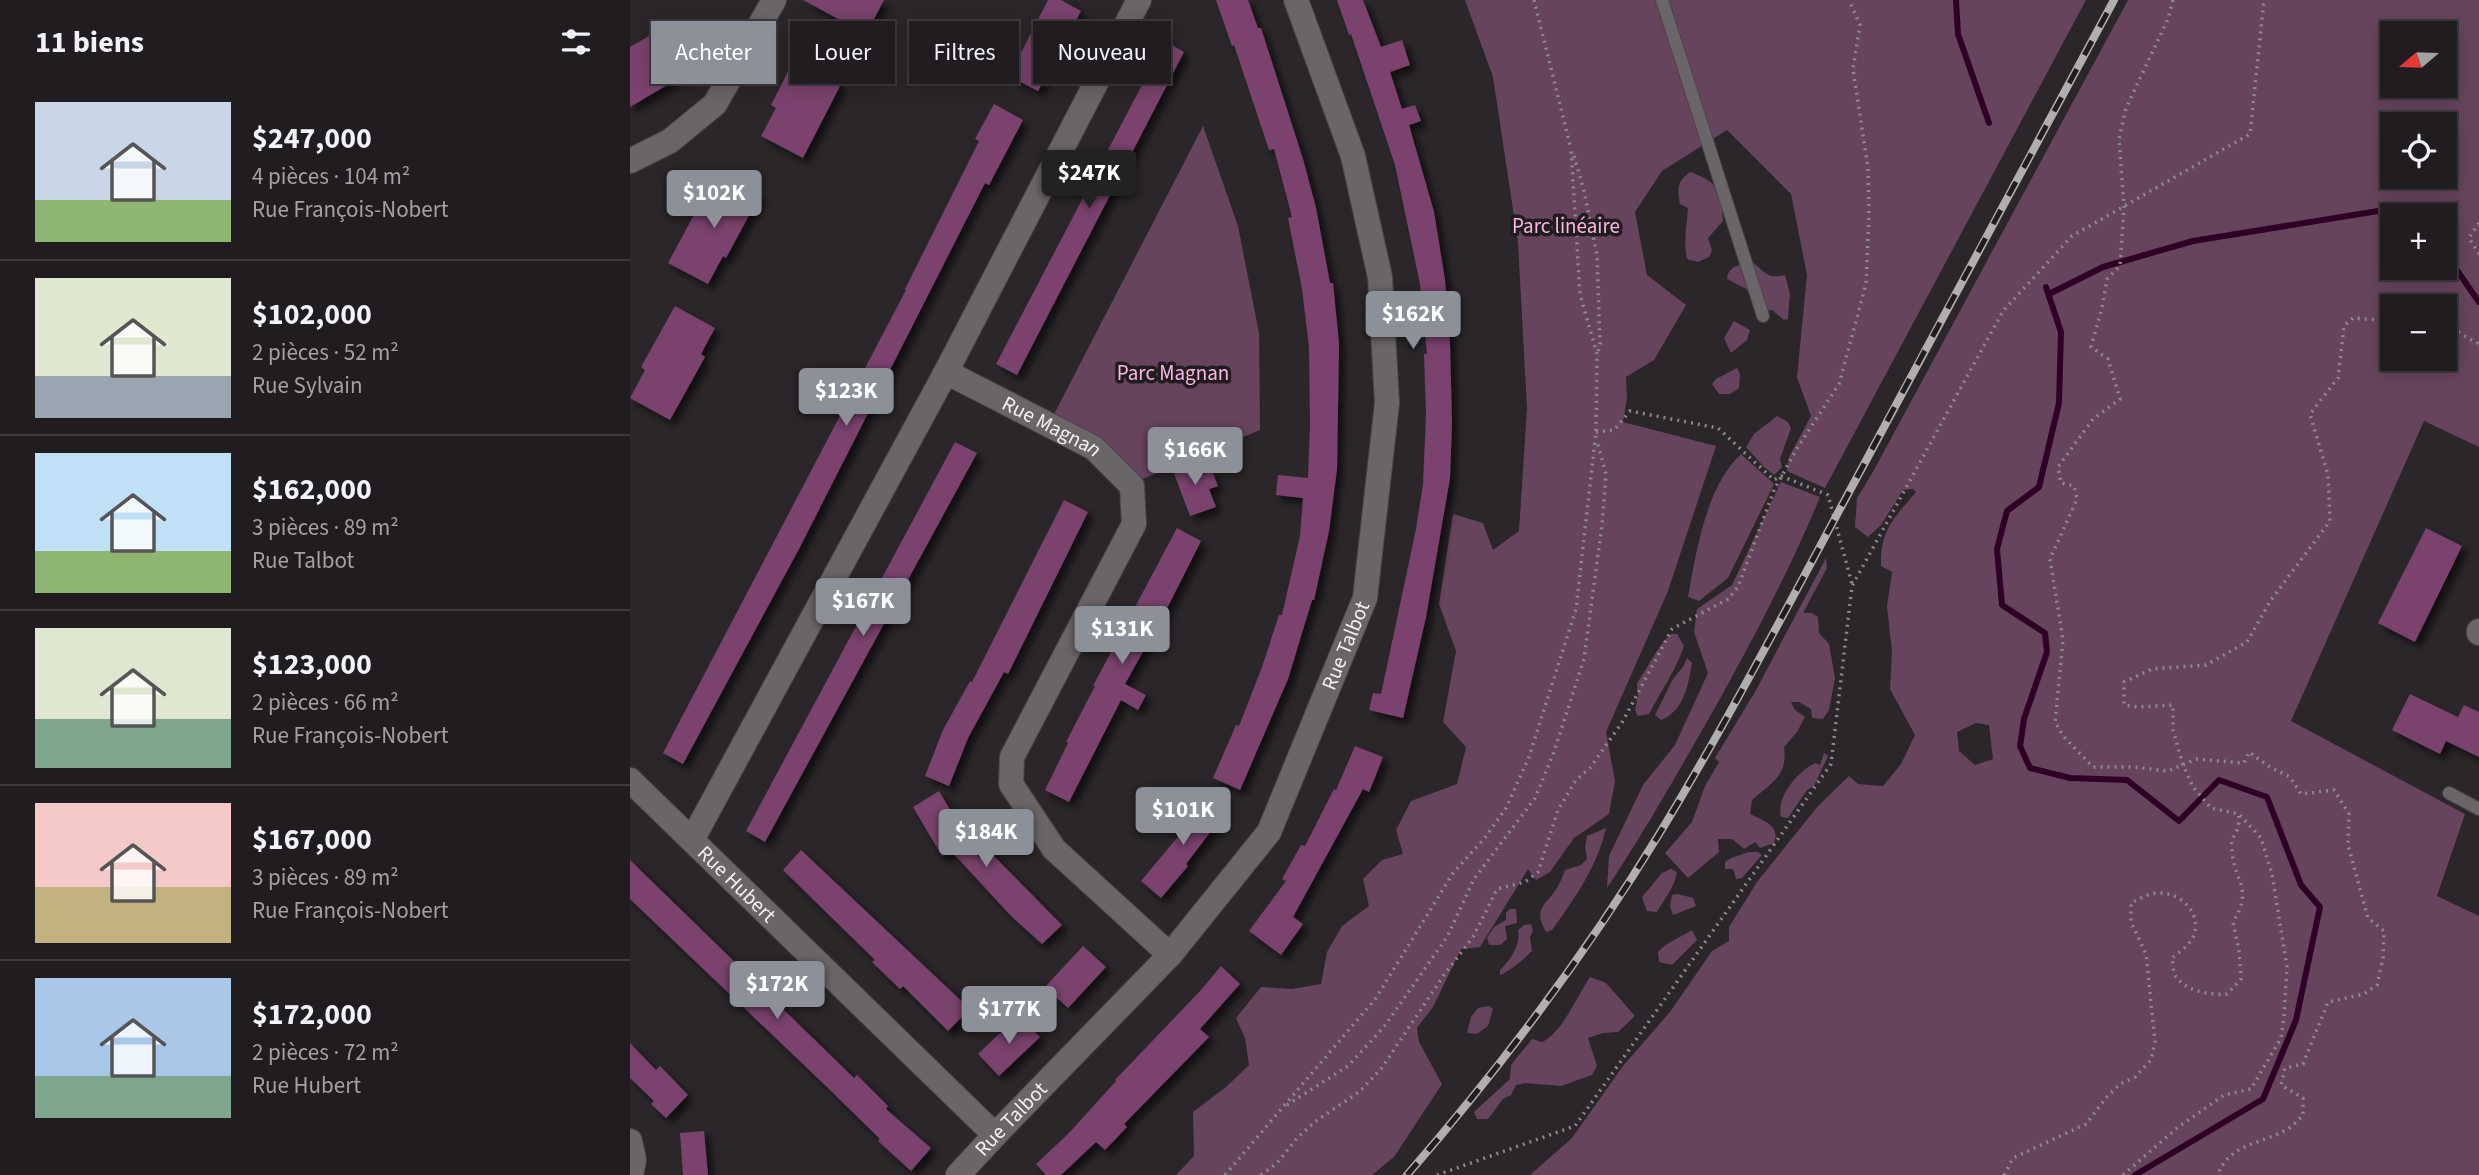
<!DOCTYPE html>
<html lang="fr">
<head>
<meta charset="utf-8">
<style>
  :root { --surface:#201c1f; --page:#2d292c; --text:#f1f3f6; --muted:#a2a1a4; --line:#3d3a3d; --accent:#8c9099 }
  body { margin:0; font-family:"Source Sans 3",sans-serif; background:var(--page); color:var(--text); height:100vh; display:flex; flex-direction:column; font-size:26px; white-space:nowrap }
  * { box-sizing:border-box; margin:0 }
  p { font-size:23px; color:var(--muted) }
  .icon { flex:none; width:38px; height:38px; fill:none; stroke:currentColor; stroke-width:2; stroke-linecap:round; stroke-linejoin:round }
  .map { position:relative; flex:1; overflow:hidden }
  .details { display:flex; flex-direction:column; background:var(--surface); width:630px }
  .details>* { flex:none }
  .banner { position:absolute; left:21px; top:21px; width:665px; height:63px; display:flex; gap:14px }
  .needle { width:46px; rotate:251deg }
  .tools { position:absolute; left:1750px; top:21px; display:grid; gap:14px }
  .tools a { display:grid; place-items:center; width:77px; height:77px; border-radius:0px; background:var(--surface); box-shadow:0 4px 18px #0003,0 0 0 2px var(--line); font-size:35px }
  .price { position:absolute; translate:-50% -60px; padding:0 16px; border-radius:7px; background:var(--accent); color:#fff; font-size:23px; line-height:46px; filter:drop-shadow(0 2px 4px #0008) }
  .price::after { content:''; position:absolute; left:50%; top:42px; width:21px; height:16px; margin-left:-10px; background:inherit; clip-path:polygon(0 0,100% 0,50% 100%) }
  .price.selected { background:#222; color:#fff }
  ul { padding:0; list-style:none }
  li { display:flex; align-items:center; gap:21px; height:175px; padding:0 35px }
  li+li { border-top:2px solid var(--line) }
  li span { display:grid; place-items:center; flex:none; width:196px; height:140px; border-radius:0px; color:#555 }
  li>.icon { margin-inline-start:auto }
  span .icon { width:84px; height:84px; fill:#fffc; stroke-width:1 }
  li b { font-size:30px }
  h2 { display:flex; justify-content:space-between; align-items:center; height:84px; padding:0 35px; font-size:30px }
  .chip { padding:0 24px; border-radius:0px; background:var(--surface); box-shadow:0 4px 18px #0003,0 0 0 2px var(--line); font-size:24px; line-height:63px }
  .chip.selected { background:var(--accent); color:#fff }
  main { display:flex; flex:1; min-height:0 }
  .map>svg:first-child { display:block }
  .green { fill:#66445d; fill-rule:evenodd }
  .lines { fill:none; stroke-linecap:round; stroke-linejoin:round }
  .stream { stroke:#2e0026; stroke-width:6 }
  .building { fill:#7a426c; filter:url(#shadow) }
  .service-casing { stroke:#494548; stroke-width:14 }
  .minor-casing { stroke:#494548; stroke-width:26 }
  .path { stroke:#8d898c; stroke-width:3.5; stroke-dasharray:2 5; stroke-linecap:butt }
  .service { stroke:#6a6568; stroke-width:12 }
  .minor { stroke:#6a6568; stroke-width:24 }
  .rail-casing { stroke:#b1aeb0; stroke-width:8 }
  .rail { stroke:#211d1f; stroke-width:5; stroke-dasharray:16; stroke-linecap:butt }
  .labels { text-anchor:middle; stroke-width:7; stroke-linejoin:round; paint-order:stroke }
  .park-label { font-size:21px; fill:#f8b5e6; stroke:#211d1f }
  .street-label { font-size:21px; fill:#f3f0f2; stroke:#211d1f }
</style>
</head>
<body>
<main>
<section class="details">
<h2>11 biens<svg class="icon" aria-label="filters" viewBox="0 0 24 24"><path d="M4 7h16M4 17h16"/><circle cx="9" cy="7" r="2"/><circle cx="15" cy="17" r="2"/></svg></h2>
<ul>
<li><span style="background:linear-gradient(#c9d6e8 70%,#8fb573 0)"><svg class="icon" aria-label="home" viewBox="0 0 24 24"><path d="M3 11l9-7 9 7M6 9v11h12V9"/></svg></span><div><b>$247,000</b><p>4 pièces · 104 m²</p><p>Rue François-Nobert</p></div></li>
<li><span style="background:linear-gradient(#dfe7d0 70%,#9aa5b1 0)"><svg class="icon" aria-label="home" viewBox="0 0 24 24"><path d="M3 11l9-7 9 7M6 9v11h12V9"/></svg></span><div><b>$102,000</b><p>2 pièces · 52 m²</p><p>Rue Sylvain</p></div></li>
<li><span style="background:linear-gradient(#bfe0f5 70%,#8fb573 0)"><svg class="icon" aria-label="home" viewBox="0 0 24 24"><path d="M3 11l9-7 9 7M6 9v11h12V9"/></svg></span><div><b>$162,000</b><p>3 pièces · 89 m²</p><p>Rue Talbot</p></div></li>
<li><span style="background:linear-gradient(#dfe7d0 65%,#7fa58c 0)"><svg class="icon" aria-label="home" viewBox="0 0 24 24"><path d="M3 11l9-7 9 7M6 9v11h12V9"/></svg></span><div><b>$123,000</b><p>2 pièces · 66 m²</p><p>Rue François-Nobert</p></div></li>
<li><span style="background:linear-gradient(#f6c9c9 60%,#c2b280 0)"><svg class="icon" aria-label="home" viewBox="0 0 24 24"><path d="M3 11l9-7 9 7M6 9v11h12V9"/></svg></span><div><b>$167,000</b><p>3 pièces · 89 m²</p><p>Rue François-Nobert</p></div></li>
<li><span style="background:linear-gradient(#a9c7e8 70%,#7fa58c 0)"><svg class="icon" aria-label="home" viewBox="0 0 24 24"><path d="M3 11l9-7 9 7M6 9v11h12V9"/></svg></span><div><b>$172,000</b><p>2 pièces · 72 m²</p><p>Rue Hubert</p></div></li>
</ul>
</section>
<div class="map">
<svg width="1849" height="1175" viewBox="0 0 1849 1175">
  <defs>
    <filter id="shadow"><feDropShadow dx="5.5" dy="5.5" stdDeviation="3.5" flood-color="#0009"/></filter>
  </defs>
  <rect width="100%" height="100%" fill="#2a2629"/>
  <!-- green -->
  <g class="green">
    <path d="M835,0h621l-261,488 -38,-17 2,-14 22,-41 -14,-39 10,-102 -16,-81 -64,-64 -65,41 -27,41 12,63 39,30 -32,55 -28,17 1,21 -4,24 93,24 -48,145 -62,141 9,49 -6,33 -35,24 -24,34 -14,8 -8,-11 -48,78 -19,2 -28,58 -16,21 2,14 23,42 -48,73 -22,18h-196l18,-19 -1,-44 33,-25 23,-22 -4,-27 -9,-20 25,-31 31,2 29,-5 6,-32 15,-26 27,-20 -6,-27 19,-19 21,-6 -7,-24 15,-29 46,-17 9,-37 -23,-25 13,-71 -17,-47 14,-90 30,9 10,27 26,-19 8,-123 -9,-165 -25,-166z"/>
    <path d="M1498,0h351v447l-55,-26 -133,300 174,93 -28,82 42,20v259h-949l42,-37 51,-72 47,-54 42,-61 17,-10v-14l28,-45 61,-76 31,-30 9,8 25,2 18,-22 14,-29 -25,-46 2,-37 -5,-46 5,-34 -11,-6c-1,-36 13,-48 35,-74l-3,-3 -10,1 -22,35 -13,12 -13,-10 2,-29 17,-28zM1762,33h53v53h-53zM1762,124h53v53h-53zM1762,215h53v53h-53zM1762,306h53v53h-53zM1346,723l13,2 4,34 -18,6 -16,-14 -2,-19z"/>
    <path d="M573,126l35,100 21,107 1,97 -127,53 -83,-61z"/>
    <path d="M1060,172c29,10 31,19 33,49l-15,17 4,12 -3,7 -11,5 -11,-3c-4,-17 0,-34 1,-51l-8,-4c-3,-16 -3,-22 10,-32z"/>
    <path d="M1124,263c12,11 15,16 31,12l5,19 -2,25 -4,1 -12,-10h-7l-15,-19 -23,-12c1,-14 15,-15 27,-16z"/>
    <path d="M1104,321l16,9 -3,10 -16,13 -7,-15z"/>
    <path d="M1107,368l3,6 -1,14 -9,6h-11l-7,-10 4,-5z"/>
    <path d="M1147,416l11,6 3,6 -11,31 2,8 -8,8 -10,-8 -18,-20 8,-13z"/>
    <path d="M1111,454l33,30 -46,94 -29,23 -11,-4c8,-44 18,-111 53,-143z"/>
    <path d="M1151,482l39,15c-31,75 -69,146 -108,216 -34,59 -67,118 -105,175l2,-32 34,-71 32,-40 33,-72 -14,-41 3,-23 35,-24z"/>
    <path d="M1196,558l1,10 -24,45h9l6,4 1,16 10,11 6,34 -6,32 -6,9 -11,-1 -1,-9 -12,-7h-8l4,8 10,7 -8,15 -13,15c4,29 -12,35 -32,53l-2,14c13,6 31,12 24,29l-14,5 -5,-6 -11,7 -12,-10h-14l1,13 -31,26 -23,-25 27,-31 13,-36 14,-24 -4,-4 40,-66z"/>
    <path d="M1041,634h6l7,12c-8,24 -23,45 -35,68l-11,2 -3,-6 3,-14 -1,-13c10,-14 22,-39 34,-49z"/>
    <path d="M1057,658l5,5c-4,23 -8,48 -31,57l-6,-5 18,-36 10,-12z"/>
    <path d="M1194,753l4,3 -14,30 -7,4 -19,28 -7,-1c-5,-20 16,-45 34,-54l5,2z"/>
    <path d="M976,828c-9,39 -31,70 -54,102l-6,2c-14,-26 1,-26 12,-46 3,-5 5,-11 7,-16l16,-5 6,-6 -2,-12 2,-11z"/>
    <path d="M1119,852h9l4,3 -20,23 -6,1 -3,-10h-8v-7l6,-4z"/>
    <path d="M1041,869l6,3c-2,15 -13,27 -20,40l-10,-1 -5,-14 20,-24z"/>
    <path d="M1048,894l15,4 3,8 -23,9 -3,-9 2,-11z"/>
    <path d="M880,909h6l1,14 -12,3 2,13 -7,6h-11l-2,-7 7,-11 12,-7v-7z"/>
    <path d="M901,924l2,7 -3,6 2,14c-8,8 -23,21 -32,24v-5c10,-10 21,-25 18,-40l6,-5z"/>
    <path d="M1062,930l5,10 -25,25 -13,-3 -1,-10c10,-11 22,-14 34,-22z"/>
    <path d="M960,977l16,6 29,33 -17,16 -15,1 -15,5 9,28 -5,9 -31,11 -36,-3 -9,2 -5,10 -8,4 -15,20h-11l-3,-7 36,-33 1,-14 21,-26 10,3c20,-9 35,-46 48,-65z"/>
    <path d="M859,1006l4,3 -5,17 -11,8 -10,-1 4,-16 7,-9z"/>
  </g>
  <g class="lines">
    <!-- stream -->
    <g class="stream">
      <path d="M1326,0l2,34 31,89"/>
      <path d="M1815,253l34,49"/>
      <path d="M1416,287l15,45 -2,71 -20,84 -32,24 -10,38 5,56 43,28 2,19 -23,67 -4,27 10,22 40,10 57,2 52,41 40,-41 48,17 34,88 19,22 -24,113 -33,79 -128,76"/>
      <path d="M1419,294l54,-27 90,-26 185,-30 34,4"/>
    </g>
  </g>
  <!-- building -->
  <g class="building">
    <path d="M173,0h81l-18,34z"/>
    <path d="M418,0h13l20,11 -43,80 -29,-15z"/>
    <path d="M586,0h32l10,28h3l42,131 13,49 14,75h3l6,61 -2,125 -8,62 -15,69h-2l-24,79 -48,111 -27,-12 23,-53 3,1 23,-59 17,-52h3l18,-79 3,-38 -27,-3 2,-20 30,3 2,-53 -1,-78 -7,-58 -14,-71 4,-1 -18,-68 -5,1 -35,-105 -2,1z"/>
    <path d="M707,0h26l18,47 21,-7 8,25 -20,7 12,37 13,-4 6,16 -12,4 25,87 11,68 5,64 2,79 -2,55 -24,139 -23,101 -34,-8 4,-17 8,1 35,-165 7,-45 3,-69 -2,-61h3l-7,-70 -25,-119 -44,-131 -2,1z"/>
    <path d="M28,31l26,44 -54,32v-60z"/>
    <path d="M174,40l43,22 -11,22 4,2 -37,72 -42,-22 15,-28 -5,-3z"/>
    <path d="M535,41l19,11 -167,323 -21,-11z"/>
    <path d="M364,104l29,16 -34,65 -4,-2 -185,364 -117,217 -20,-11 243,-463 -1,-1 74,-148 -4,-2z"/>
    <path d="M91,176l38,21 -33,61 -3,-2 -15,28 -40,-21 34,-63 5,2z"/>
    <path d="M45,306l40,22 -14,26 4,3 -35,63 -40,-22 15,-28 -4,-3z"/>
    <path d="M325,442l22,11 -212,389 -19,-11z"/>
    <path d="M566,459l6,16 10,-4 6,15 -9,3 7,18 -26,9 -18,-48z"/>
    <path d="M434,500l24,12 -80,162 -4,-2 -36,66 -19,48 -24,-10 18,-46 27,-49 2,1z"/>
    <path d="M547,528l24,13 -45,89h-1l-30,54 21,11 -8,15 -17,-10 -52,102 -24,-12 23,-47 -2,-1 29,-56h-2z"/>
    <path d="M1796,528l36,18 -47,96 -37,-19z"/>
    <path d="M1780,694l48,23 6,-12 15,7v45l-33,-16 -6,13 -48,-24z"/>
    <path d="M725,746l28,11 -14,35 -6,-3 -70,128 10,7 -22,31 -32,-24 37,-50 -4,-2 19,-34 4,1 29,-57 2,1z"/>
    <path d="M309,791l40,67 9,-8 74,75 -20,19 -31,-28 -60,-65 -9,5 -29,-49z"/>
    <path d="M572,797l22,17 -38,50 2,2 -27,32 -20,-17 40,-48 -4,-3z"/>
    <path d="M171,850l169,159 -22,22 -45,-45 -3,3 -28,-27 3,-2 -92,-90z"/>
    <path d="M0,860l224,218 3,-3 31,31 -2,3 45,39 -20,23 -33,-30 2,-2 -50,-49 -200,-191z"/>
    <path d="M453,946l23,21 -38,41 -23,-21z"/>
    <path d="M591,966l19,18 -40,45 9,8 -85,87 3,3 -22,23 -9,-8 -35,33h-15l-10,-11 33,-31 47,-52 -1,-1 86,-90z"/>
    <path d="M389,1015l21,22 -41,39 -21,-22z"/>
    <path d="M0,1043l26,27 4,-4 28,29 -22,23 -15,-14 3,-3 -24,-23z"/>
    <path d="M74,1131l4,44h-25l-3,-42z"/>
  </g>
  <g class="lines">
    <!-- service casing -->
    <g class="service-casing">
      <g id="service">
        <path d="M1032,0l101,316"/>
        <path d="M1819,793l30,16"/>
      </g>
    </g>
    <!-- minor casing -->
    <g class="minor-casing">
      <g id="minor">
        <path d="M0,161l40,-20 45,-37 59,-104"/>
        <path id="s1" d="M316,372l148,76 38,38 2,38 -122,233 -1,27 43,65 116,106"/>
        <path d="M1849,631v2"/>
        <path id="s2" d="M0,780l365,355"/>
        <path d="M62,840l254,-468 193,-372"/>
        <path d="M0,1141l4,19 -3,15"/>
        <path id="s3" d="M328,1175l37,-40 175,-180 99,-123 96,-234 22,-195 -7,-126 -27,-121 -57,-156"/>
      </g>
    </g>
    <!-- path -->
    <g class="path">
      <path d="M904,0l37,149"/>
      <path d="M1543,0l-5,19 -42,89 -7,31 5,68 -4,59 -13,13 -5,29 -11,39 17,12 12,40 -27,20 -35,48 3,16 13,3 3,13 -27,60 13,81 -8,82 9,15 29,30h40l35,4 28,-12 48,4 5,-11 21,15 20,10 11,17 33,-4 15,24 -1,31 20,73 16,13 -1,27 -6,27 -13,9 -36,8 -25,62 -18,4 -4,17 22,13v17c-5,5 -11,12 -17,15 -25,14 -58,14 -68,45"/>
      <path d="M944,156l10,35 13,64 3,89 -2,8"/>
      <path d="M1849,223l-10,15 10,16"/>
      <path d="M1815,328l7,1 27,15"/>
      <path d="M966,432l18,-2 16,-19 88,17 56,52 7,-4 47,19 24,89"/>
      <path d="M657,1105l61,-39 36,-39 63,-90 27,-58 61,-81 19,-46 30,-93 18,-134 4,-51 -9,-33"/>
      <path d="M595,1175l151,-177 77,-125 31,-34 22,-31 23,-51 47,-148 20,-177 1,-78 -17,-60 -9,-146"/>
      <path d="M631,1175l16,-12 21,-26 18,-16 43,-29 22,-23 63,-94 29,-38 24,-48 28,-7 13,-10 20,-62 18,-30 14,-12 33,-47 49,-92 56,-30 10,-12 36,-97 22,-40 43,-66 27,-100 3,-71 -1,-45 -15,-99 7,-44 -11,-25"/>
      <path d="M807,1175l138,-49 256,-362 21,-178 151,-275 69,-75 178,-102 14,-134"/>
      <path d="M1374,1175l9,-17 73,-34 20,-26 14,-14 15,-7 16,-17 4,-18 -9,-88 -15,-32v-19c8,-4 16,-9 26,-10 24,-2 48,23 35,46 -5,8 -14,14 -20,19 1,5 1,13 3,17 10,17 35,20 52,19l14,-15 -2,-29 -6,-28c20,-33 3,-38 -1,-69 0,-4 -1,-8 0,-11 3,-12 7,-9 7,-26"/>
      <path d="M1493,1175l54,-47 47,-33 27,-6 30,-51 3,-22 3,-49 -15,-93 -11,-36 -22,-24 -28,-6 -18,-21 -10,-22 -10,-35v-25l-35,2 -14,-2v-23l28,-13 54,-4 41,-23 24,-42 59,-79 -2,-46 -18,-61 28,-36 6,-52 9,-8 39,3"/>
    </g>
    <!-- service -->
    <use href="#service" class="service"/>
    <!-- minor -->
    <use href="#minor" class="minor"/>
    <!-- rail casing -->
    <g class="rail-casing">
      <path id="rail" d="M777,1175c93,-107 180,-222 254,-344 69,-114 131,-233 194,-350 86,-161 173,-321 259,-481"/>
    </g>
    <!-- rail -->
    <use href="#rail" class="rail"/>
  </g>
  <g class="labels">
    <!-- park labels -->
    <g class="park-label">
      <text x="936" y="233">Parc linéaire</text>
      <text x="543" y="380">Parc Magnan</text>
    </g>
    <!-- street labels -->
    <g class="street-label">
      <text dy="7" stroke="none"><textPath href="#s1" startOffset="119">Rue Magnan</textPath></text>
      <text dy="7" stroke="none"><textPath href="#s3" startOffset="665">Rue Talbot</textPath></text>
      <text dy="7" stroke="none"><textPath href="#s2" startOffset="149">Rue Hubert</textPath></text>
      <text dy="7" stroke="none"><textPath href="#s3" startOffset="77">Rue Talbot</textPath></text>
    </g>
  </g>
</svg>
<div class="tools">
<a><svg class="needle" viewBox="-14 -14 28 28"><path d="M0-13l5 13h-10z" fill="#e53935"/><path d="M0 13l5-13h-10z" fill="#a2a1a4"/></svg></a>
<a><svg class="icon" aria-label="locate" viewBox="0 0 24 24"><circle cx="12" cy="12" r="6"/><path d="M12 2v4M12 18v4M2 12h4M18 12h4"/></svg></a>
<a>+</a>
<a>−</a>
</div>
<b class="price selected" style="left:459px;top:210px">$247K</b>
<b class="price" style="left:84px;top:230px">$102K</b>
<b class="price" style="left:783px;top:351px">$162K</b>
<b class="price" style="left:216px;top:428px">$123K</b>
<b class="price" style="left:565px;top:487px">$166K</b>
<b class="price" style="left:233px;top:638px">$167K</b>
<b class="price" style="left:492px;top:666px">$131K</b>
<b class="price" style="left:553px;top:847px">$101K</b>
<b class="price" style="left:356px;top:869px">$184K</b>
<b class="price" style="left:147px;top:1021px">$172K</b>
<b class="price" style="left:379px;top:1046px">$177K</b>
<div class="banner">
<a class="chip selected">Acheter</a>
<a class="chip">Louer</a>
<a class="chip">Filtres</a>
<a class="chip">Nouveau</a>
</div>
</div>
</main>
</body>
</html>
